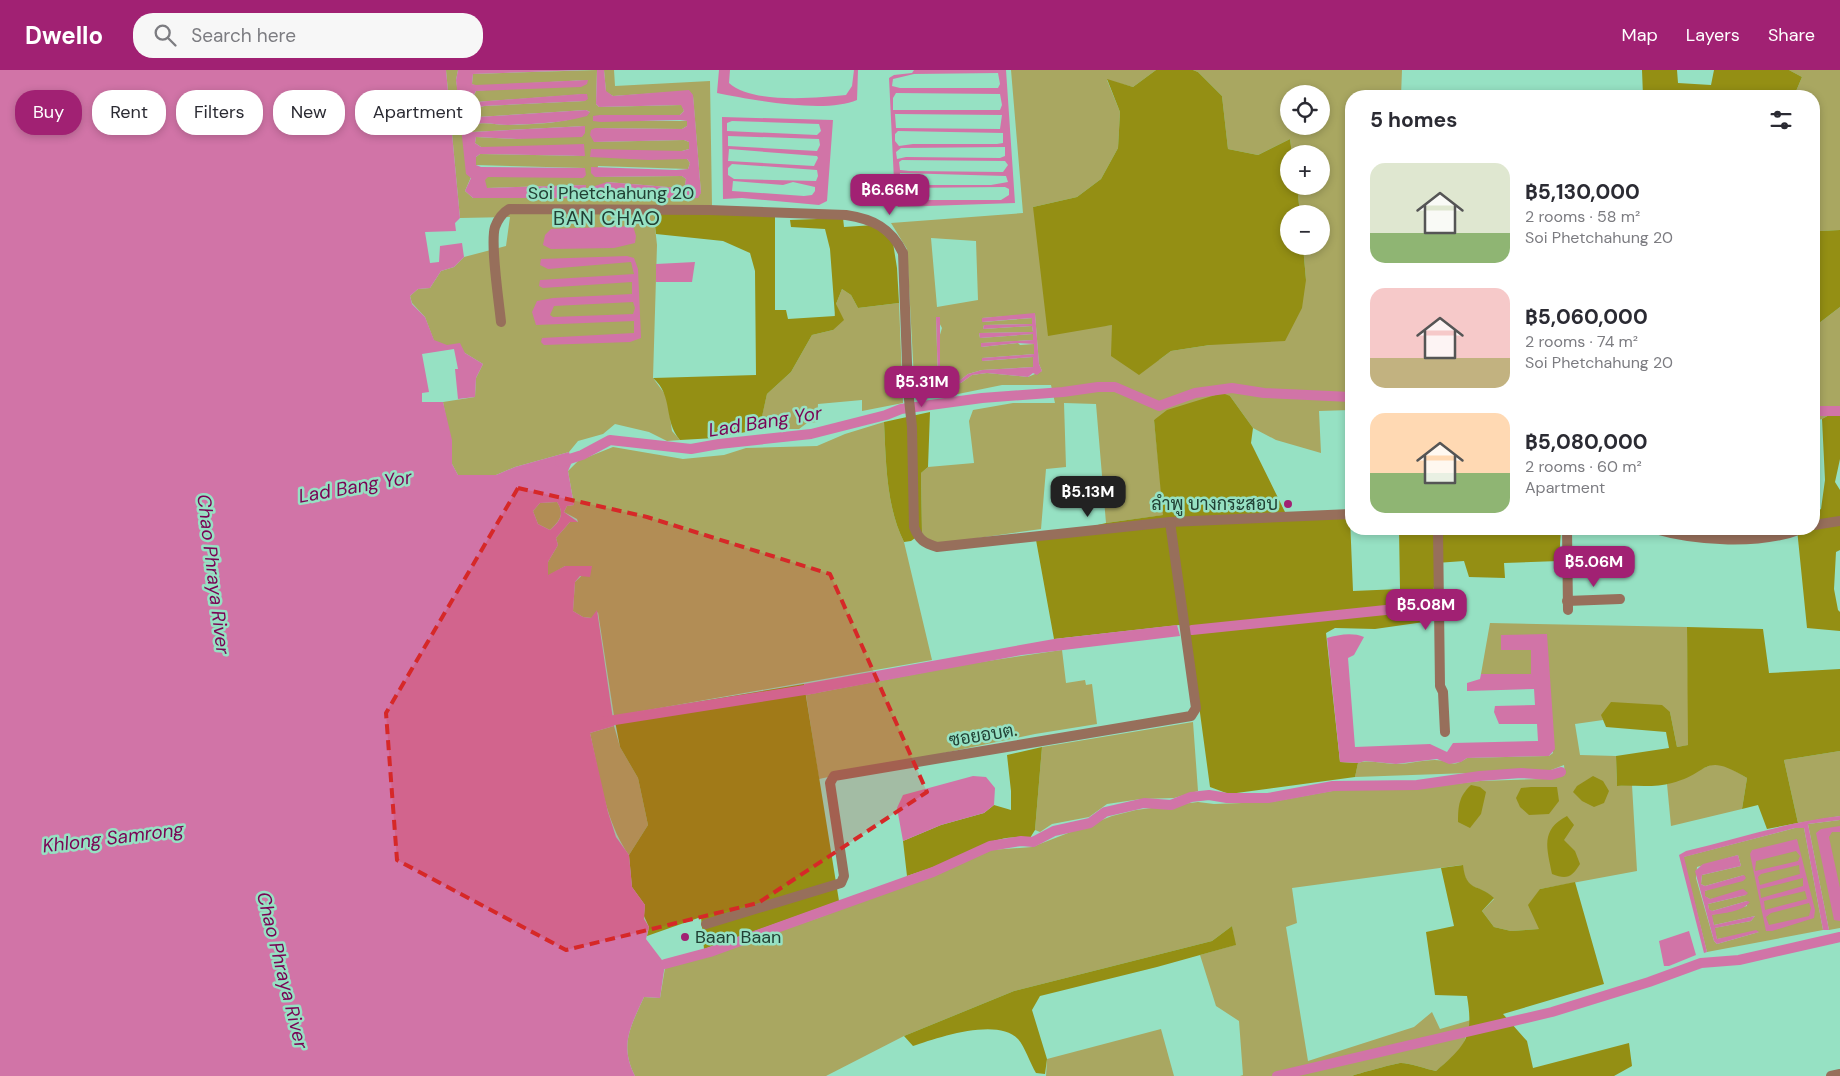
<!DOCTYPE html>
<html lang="en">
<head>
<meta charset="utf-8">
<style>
  :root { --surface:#fff; --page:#f7f7f7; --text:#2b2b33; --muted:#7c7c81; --accent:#a12173 }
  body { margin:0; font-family:"DM Sans",Sarabun,sans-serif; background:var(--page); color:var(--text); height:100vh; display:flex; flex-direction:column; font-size:19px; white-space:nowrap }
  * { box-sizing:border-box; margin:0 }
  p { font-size:16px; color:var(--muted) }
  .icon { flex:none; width:28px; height:28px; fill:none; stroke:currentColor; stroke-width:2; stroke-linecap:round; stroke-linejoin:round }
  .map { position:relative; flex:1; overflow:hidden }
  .side { position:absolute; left:1345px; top:20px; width:475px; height:445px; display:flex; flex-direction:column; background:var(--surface); border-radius:20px; box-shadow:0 2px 8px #0003 }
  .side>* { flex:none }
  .guide { position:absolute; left:15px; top:20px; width:475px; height:45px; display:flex; gap:10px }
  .fabs { position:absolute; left:1280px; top:15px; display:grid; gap:10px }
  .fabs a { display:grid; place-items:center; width:50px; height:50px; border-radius:50%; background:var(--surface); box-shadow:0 2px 8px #0003; font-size:25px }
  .price { position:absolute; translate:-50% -42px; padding:0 11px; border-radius:10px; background:var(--accent); color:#fff; font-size:16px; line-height:32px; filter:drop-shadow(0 1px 2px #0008) }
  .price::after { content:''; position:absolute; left:50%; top:30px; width:15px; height:11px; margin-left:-8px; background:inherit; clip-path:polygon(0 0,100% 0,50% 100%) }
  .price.selected { background:#222; color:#fff }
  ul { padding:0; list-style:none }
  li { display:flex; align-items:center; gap:15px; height:125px; padding:0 25px }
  li span { display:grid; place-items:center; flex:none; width:140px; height:100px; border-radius:15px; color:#555 }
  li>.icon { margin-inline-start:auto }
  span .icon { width:60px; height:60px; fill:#fffc; stroke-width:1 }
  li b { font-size:21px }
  h2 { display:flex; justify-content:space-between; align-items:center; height:60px; padding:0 25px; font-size:21px }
  .pill { padding:0 18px; border-radius:20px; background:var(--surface); box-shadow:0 2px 8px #0003; font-size:18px; line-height:45px }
  .pill.selected { background:var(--accent); color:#fff }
  header { display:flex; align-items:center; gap:30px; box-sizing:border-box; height:70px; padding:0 25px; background:var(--accent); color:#fff }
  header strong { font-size:24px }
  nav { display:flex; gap:28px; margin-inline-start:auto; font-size:18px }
  .search { width:350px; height:45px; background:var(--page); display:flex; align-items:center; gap:12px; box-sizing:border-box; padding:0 18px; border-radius:20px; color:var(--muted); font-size:19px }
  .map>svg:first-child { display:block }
  .green { fill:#a9a761; fill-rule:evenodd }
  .forest { fill:#948f14 }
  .water { fill:#d174a7; fill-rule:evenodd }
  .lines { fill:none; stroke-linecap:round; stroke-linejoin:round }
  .canal { stroke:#d174a7; stroke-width:10 }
  .street { stroke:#976f5b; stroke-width:10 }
  .marked { fill:#d62828; fill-opacity:0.2; stroke:#d62828; stroke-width:4; stroke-dasharray:10 6; stroke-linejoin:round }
  .poi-dot { fill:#a12173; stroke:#96e1c3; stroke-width:2 }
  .labels { text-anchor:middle; stroke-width:5; stroke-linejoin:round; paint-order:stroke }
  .street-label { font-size:18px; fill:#214034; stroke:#96e1c3 }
  .poi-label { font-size:18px; fill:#214034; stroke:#96e1c3; text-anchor:end }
  .water-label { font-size:19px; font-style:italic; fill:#7a0254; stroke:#96e1c3 }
  .quarter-label { font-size:20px; letter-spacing:1px; fill:#214034; stroke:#96e1c3 }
</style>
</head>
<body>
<header>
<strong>Dwello</strong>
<div class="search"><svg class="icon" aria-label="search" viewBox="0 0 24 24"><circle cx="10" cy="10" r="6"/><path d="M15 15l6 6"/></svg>Search here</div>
<nav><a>Map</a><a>Layers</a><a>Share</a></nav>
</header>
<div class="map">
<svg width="1840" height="1006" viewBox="0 0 1840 1006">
  <rect width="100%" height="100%" fill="#96e1c3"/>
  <!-- green -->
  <g class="green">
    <path d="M446,0h12l-2,10 15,97 -6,14 8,7h113v-13l-100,3 -2,-9 3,-2 98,-9 -109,-3v-8l4,-3 105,2 -104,-9 -6,-4 1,-6 41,2 68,-13 -113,6 1,-7c12,-4 23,0 35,0 25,-1 60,-1 82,-13l-4,-2 -109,7 -4,-2 1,-6 10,-3 101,-5 2,-7 -112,8 -3,-2 4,-9 111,-11 -111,6 -4,-2 1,-10 124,-4 -1,34 3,3 83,-2 2,6 -4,4h-80l-7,6h94v5l-5,3 -87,-1 -1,14 90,-2 5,2v7l-7,2h-49l54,8 3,4 -2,6 -90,-3 -2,11 86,-1 4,3 -1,6 -5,3 -73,-6 -13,16 70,-1 25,2 12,-6 -8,-97 -4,-5 -76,5 -7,-4 -2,-22h10l1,16 95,-5 2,125 -59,3 4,36 -4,133 14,19 5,34 8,9 -13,1 -18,-9 -34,-8 -12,10 -25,7 -9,11 -54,15 -19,8h-38l-6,-11v-15l-9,-47 32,-5 1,-19 7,-14 -18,-11 -31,-12 -9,-24 -13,-14 -2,-7 8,-7 12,-1 11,-17 13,-4 10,-10 42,-11 4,-29 -50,1z"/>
    <path d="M1011,0h145l-23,17 -26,-7 13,32 -2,36 -17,31 -24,18 -44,10 56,120 23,-2 47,35 12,-9 39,-6 96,-65 -3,-34h18v-32h-21l-3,-28h24v-32h-29l-2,-15 -32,16 -30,-6 -6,-53 -24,-24 -5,-2h209l-1,26h-50v314l-32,1 2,42 -45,-13 -23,-12 -23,-32 -76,24 10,95 -58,8 -10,-119 -32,-1 2,64 -20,2 -5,60 -105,15 -9,-4 -5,-7 -1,-60 7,-6 46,-4 -5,-42 4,-11 40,-7h42l-4,-18h-49l-44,9 -43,3 -8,-148 -16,-26 132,-10zM1289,24h32v32h-32zM931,168l45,3 2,59 -41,7zM1035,244l4,50 3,7 -14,6 -41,-4 -15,2 -11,8 -38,4 -2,-4 17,-2 -2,-64 6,11 -3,10 1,44 19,-1 9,-7 14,-4 51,-3v-10l-51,4v-3l52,-4v-10l-14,1 -2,-2 -37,4 1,-4 51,-3v-6l-53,4 -1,-5 54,-1 -1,-6 -49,3 1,-4 48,-1 1,-6 -50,4 -1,-4z"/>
    <path d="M1789,0h51v160l-20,1 -6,-8v-127h-20l8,-19z"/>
    <path d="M842,219l9,6 7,13 41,-5 4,100 -41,8v-11l-44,4 -1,18 -10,1 -8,6h-14l-14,-5 -20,7 10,-11 6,-26 24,-22 21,-37 21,-5 3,-26z"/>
    <path d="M1840,237v102l-18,10 -8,2v-94z"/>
    <path d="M884,352c2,40 2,84 20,120l28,118 -318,56 -16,-104 -6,6 -9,-1 -10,-6 2,-29 17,-16h-27l-17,10v-14l10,-17 -2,-7 14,-16h8l-1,-3 -13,-7 3,-6 7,-1 -6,-34 10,-10 35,-14 70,12 41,-4 22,-7 71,-2 28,-12z"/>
    <path d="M557,432c8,12 3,18 -7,28l-12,-6 -5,-13 7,-8z"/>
    <path d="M1490,553l197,4 2,118 -12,2 -7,-35 -68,3 1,5 -28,4 5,31 36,1 1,30 15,-1 5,86 -97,18 -1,40 -28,2 -17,-4 -12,-16 12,-12c-15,-17 -27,-4 -32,-34l-170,23 5,35 -11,4 22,134 106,-34 18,-15 8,17 31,-9 -9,29 -26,22c-10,-2 -26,-8 -35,-8 -4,0 -45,11 -49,13h-112l3,-1 -4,-54 -23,-15 -16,-51 35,-10 -3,-19 -20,15 -198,50 -110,45 -78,40h-191c-16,-31 -4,-50 9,-79l16,1 5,-30 22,-6 131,-44 173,-68 41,-3 80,-31 24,-6 62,-8 16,2 57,-2 72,-13h70l67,-8 63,-2 22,-4 -1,-10 -13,5 -196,7 3,-14c12,-4 25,1 38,1 13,0 26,-4 39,-4 14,0 16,9 32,-2l82,-2 4,-3 -22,-103v24h-50zM1531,717l17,1 -19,27z"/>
    <path d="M1062,580l4,33 19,-3 1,5 6,-1 5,40 -62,10 -216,45 -13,-84 162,-31z"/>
    <path d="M1193,652l5,69 -24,7 -33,1 -34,5 -18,13 -37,7 -12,8 -5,-2 7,-83z"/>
    <path d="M614,656l6,21 18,31 10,47 -19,30c-24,-33 -30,-82 -39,-122z"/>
    <path d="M1840,681v65l-42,7 -14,-63z"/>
    <path d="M1713,694l12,1 22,13 -5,31 -71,17 -4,-42z"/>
    <path d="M1840,750v108l-11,2 -21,-106z"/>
    <path d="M1795,758h9l19,102 -116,22 -24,-95zM1738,785l3,11 -39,9 -1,9 4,2 39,-11 -39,16 -1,5 6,3 36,-4 -38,9 1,6 3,1 35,-10v5l-36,9 3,10 41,-9 -4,5 -37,7 3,11 42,-7 -42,12 -3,-3 -18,-63 1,-11z"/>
    <path d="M1161,959l13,47h-128l1,-17z"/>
  </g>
  <!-- forest -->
  <g class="forest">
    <path d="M1156,0h37l5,2 24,24 6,53 30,6 32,-16 2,15h-3v32h8l3,28h-11v32h14l3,34 -4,28 -17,33 -75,4 -39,6 -32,24 -28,-19 1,-31 -64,11 -15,-129 44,-10 24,-18 17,-31 2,-36 -13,-33 26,8z"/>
    <path d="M1642,0h35l1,13 33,2 3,-15h75l13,7 -8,19h-151z"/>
    <path d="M653,139l122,8v93h11l2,9 47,-3 -5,-67 -5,-20 -34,-2 -1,-7 53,-2 1,9 30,-2 19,18 4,25 2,35 -41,5 -7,-13 -9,-6 -6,15 8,16 -11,10 -21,5 -21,37 -24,22 -6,27 -10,10 -36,7 -35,2c-17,-19 -6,-44 -27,-62l103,-3 -1,-104 -5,-18 -27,-12 -67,-7z"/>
    <path d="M1814,153l6,8 20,-1v77l-26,20z"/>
    <path d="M1222,323l8,3 23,32 -2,15 34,69h29l36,6 3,73 47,-2 -1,-60h162l-2,32 -55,2 1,15 -36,-1 -5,-16 -28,2 -5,58 -56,8 -40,-1 -9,5 14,129 18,1 -3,14 -126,17 -19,-7 -22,-163 -134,15 -18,-99 70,-17 57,-8 -9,-95 13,-10z"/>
    <path d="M1840,339v50l-5,23 5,8v60l-4,2 -2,37 4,21 2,2v19l-33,-3 -10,-99h17v-16l7,-4 4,-29 -3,-61z"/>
    <path d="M930,342l-2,55 -7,6 1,60 -11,8 -7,1c-18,-36 -18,-80 -20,-120z"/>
    <path d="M1687,557l76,2 6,44 71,-4v82l-56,9 14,63 -31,6 -9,-24 -16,4 5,-31c-45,-27 -36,-5 -75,5 -17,5 -38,2 -55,3l-1,-30 53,-8 -3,-16 -60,-5 -5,-12 10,-13 51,3 8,7 7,35 11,-2z"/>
    <path d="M804,614l35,217 -135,48 -3,-32 -54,19 2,-9 -5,-11 1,-11 -13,-18 -3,-32 19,-30 -10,-47 -18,-31 -6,-31z"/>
    <path d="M1042,677l-7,83 -5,8c-35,-4 -51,10 -82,23 -13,6 -27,10 -41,15l-4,-35 38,-16 43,-12 10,-8 17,5v-19l-4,-36z"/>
    <path d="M1593,706l10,5 6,10 -5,12 -10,4 -12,-6 -9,-9 4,-6z"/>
    <path d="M1471,715l9,2 6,5 -5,22 -11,14 -12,-6c0,-16 1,-26 13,-37z"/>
    <path d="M1531,717h26l2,14 -10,13 -20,1 -9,-8 -4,-9 5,-10z"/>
    <path d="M1567,746l7,9 -10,15 11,11 5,13c-8,13 -13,16 -28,10 -5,-26 -12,-44 15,-58z"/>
    <path d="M1463,795c3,28 16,18 31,33l-12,13 12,16 17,4 28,-2 -11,-24 12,-16 35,-7 29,102 -101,30 24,27 6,27 96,-25 3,23 -18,10h-262c4,-2 45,-13 49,-13 9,0 25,6 35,8 30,-26 38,-34 31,-75l-32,-1 -9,-63 28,-6 -13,-58z"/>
    <path d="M1232,856l4,19 -79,22 -117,29 -8,14 15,49 -2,15 -9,-1c-6,-10 -11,-26 -18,-34 -21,-22 -81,-1 -105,7l-9,-10 110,-45 198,-50z"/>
  </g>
  <!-- water -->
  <g class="water">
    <path d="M0,0h446l14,148 -5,5 1,8 -31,1 5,31 9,-1 1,-16 22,-3 2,14 -10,10 -13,4 -11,17 -12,1 -8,7 2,8 13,13 9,23 13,5 13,-2 5,10 18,11 -7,14 -1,19 -17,2 -3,-30h3l-4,-20 -32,5 7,38 -7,1v9h21l9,38v24l6,11h38l19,-8 54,-15 3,10 -4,9 6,34 -7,1 -3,6 14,10h-8l-14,16 2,7 -10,17v13l17,-9h27l-2,11 -10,-1 -5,6 -2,29 10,6 8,1 6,-8 17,116 -24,7 18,79 8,25 13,18 3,32 13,18 -1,14 5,8 -3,12 19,25 -5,34 -16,-1c-13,29 -25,48 -9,79h-635zM557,432c8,12 3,19 -7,28l-12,-6 -5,-13 7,-8z"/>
    <path d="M458,0h127l-112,4 -1,10 4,1 112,-5 -1,4 -6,3 -105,4 -4,8 3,3 106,-8h6l1,5 -3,2 -101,5 -10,3 -1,6 4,2 109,-7 4,2 -3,4c-24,7 -53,8 -79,9 -12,0 -23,-4 -35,0l-1,7 113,-6v7l-3,4 -65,2 -41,-2 -1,6 6,4 103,-3 1,12 -105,-2 -4,3v8l5,2 104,1 1,7 -3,3 -95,-1 -3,3 2,8 99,-3v13h-113l-8,-7 6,-13 -5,-4 -10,-94z"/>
    <path d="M597,0h7l2,21 7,5 76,-6 4,5 1,11 7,87 -3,5h-104l-3,-6 1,-5 15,-5 73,6 5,-3 1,-6 -4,-3 -87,1 -4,-4v-6l85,3 12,-1 2,-6 -3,-4 -38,1 -59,-3 1,-8 91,2 7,-2v-7l-5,-2 -90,2 -4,-7 1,-5 4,-2 87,1 5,-3v-5l-7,-1 -79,2 -8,-1v-5l7,-1h80l4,-4 -3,-6 -82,2 -3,-3z"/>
    <path d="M719,0h11l-1,13c22,21 88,15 117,12l6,-9 2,-16h4l-1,30c-32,14 -105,0 -140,-7z"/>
    <path d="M914,0h92l9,133 -117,4 -3,-6 -6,-123 5,-3 18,-2zM998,3l2,11 -2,4h-98l-8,-2 1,-7 21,-5zM896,23l104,1 2,11 -2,5h-107v-12zM895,44l107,1 -2,14 -104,-1zM898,61l105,2v10l-6,1h-84l-14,2 -4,-5v-7zM1005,77v9l-5,2 -94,-1 -9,2 -1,-7 5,-4zM902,90l103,1 3,4 -5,7 -94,-1 -9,-1 -1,-8zM900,103l106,3 2,6 -17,3h-90l-2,-6zM1005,117l4,2v6l-8,5h-95l-7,-3v-9z"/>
    <path d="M722,47l111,3 -6,81 -8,4 -77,-7 -19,1zM732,51l87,3 2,7 -4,4 -90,-4v-8zM728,66l91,3 1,6 -3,6 -89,-5zM729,79l88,7 1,2 -4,8 -86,-5zM732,94l85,6 1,6 -2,5 -82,-2 -6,-4v-7zM733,111l50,4 10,-3 22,5v4l-3,4 -8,1 -72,-5z"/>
    <path d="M633,156l3,10 -1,7 -21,5 -63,1 -8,-4 2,-10 6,-6z"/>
    <path d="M627,186l7,2 4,11 3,69 -11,4 -86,3 -3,-3 1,-4 92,-5v-12l-98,4 -4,-13 5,-11 16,-3 79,-4v-12l-89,6 -4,-2 1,-6 94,-6 -3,-12 -83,7 -8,-4 1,-6zM633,232l2,6 -2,6 -80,3 -3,-2 4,-9z"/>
    <path d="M695,192l-3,20h-36v-18z"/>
    <path d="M1035,243l4,51 3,7 -5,4 -4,-2 -5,4 -41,-4 -15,2 -11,8 -38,4 -2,-4 17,-2 -2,-64h4v65l19,-1 9,-7 14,-4 51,-3v-10l-51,4v-3l52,-4v-10l-17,-1 -36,4v-4l52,-3v-6l-53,4 -1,-5 54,-1 -1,-6 -49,3 1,-4 48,-1v-6l-50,4v-4z"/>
    <path d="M1177,555l3,11 -158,19 -216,40 -2,-11 250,-45z"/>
    <path d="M1547,564l8,115 -6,7 -82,2 -6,4 -12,2 -12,-5 -41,5 -31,-3 -7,2 -18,-1 -13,-124c11,-3 25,-6 37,-1l-10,18 -6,3 7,89 75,-3 17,8 6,-9 85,-2 -1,-17h-38l-5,-12 1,-6 40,-1 -1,-16 -67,2v-8l13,-4 1,-5h50v-24h-30v-15z"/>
    <path d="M973,706l13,1 9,11 -1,17 -10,8 -43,12 -38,16 -6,-33 6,-13z"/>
    <path d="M1840,746v4l-32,4 21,106h-6l-19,-102h-9l-111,29 23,95 -3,1 -25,-98 7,-4c51,-12 101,-29 154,-35z"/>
    <path d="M1840,756v6h-8l-3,5 11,51v33l-6,-1 -18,-87 5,-4z"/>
    <path d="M1797,769l18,71 -1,8 -42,13h-6l-16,-77 2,-4zM1796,781l4,5 -2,5 -43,10 1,-10zM1799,795l1,9 -40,11 -2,-8 3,-3zM1803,808v8l-42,12 -1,-9zM1805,821l2,8 -42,11 -1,-9zM1809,833l2,5 -2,8 -40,9 -3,-8 5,-4z"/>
    <path d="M1738,785l3,11 -39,9 -1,9 4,2 39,-11 2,3 -3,3 -38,10v5l5,3 33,-10 5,4 -2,2 -38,9 1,5 3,2 35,-10 3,1c-8,10 -26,11 -38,13l2,10 41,-9 -4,5 -36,7 2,11 39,-9 3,2 -42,12 -3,-3 -19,-70 8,-7z"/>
    <path d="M1689,861l7,24 -27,11h-5l-5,-25z"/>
  </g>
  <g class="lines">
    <!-- canal -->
    <g class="canal">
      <path d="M1814,341h26"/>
      <path d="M560,392l22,-7 28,-15 81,9 28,-5 92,-10 75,-19 15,-6 81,-11 81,-6 35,-5h17l44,19 36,-13 37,-5 32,5 87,4"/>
      <path d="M1192,560l232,-24"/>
      <path d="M602,652l215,-34"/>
      <path d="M665,894l45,-12 125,-45 98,-35 57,-26 31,-5 12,1 21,-11 36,-8 15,-11 39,-9 27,2 20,-8 18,-2 18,3h41l65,-12 84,-1 63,-9 41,-3 30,2 10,-3"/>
      <path d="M1277,1006l275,-64 97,-30 52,-19 38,-3 101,-23"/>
    </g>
    <!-- street -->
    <g class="street">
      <path d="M501,252c-2,-20 -11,-79 -6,-95 3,-8 7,-14 14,-18l200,1 137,5c27,4 45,13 57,38l5,137 4,37 2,100c5,13 10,16 23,20l233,-25 181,-8"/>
      <path d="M1814,455l26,-4"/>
      <path d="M1438,459l2,157 3,6 2,40"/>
      <path d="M1567,459l1,81"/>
      <path d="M1655,459c41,12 105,16 146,0"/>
      <path d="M1567,531l53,-2"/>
      <path d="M706,854l135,-41 3,-7 -14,-93 4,-7 357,-60 5,-8 -1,-7 -25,-179"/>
      <path d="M1831,1006l9,-2"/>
    </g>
  </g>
  <!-- marked area -->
  <path class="marked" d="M518,418l129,29 183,57 97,218 -169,111 -192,47 -169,-90 -11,-147z"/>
  <!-- markers -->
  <g class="poi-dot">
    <circle cx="1288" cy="434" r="5"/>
    <circle cx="685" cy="867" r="5"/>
  </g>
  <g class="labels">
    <!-- street labels -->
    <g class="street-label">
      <text x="611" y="129">Soi Phetchahung 20</text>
      <text transform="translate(983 665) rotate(-9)" y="6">ซอยอบต.</text>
    </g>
    <!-- poi labels -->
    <g class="poi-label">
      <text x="1278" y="440">ลำพู บางกระสอบ</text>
      <text x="695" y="873" text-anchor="start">Baan Baan</text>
    </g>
    <!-- water labels -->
    <g class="water-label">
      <text transform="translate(765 351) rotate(-9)" y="7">Lad Bang Yor</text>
      <text transform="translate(355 416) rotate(-10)" y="7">Lad Bang Yor</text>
      <text transform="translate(214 504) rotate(83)" y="7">Chao Phraya River</text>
      <text transform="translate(113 767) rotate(-7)" y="7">Khlong Samrong</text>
      <text transform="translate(283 900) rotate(76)" y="7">Chao Phraya River</text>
    </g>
    <!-- quarter labels -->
    <g class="quarter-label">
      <text x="607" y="155">BAN CHAO</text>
    </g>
  </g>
</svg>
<div class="fabs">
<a><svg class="icon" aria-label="locate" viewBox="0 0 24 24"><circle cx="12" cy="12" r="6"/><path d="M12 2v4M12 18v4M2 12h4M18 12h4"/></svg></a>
<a>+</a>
<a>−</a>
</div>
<b class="price" style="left:890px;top:146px">฿6.66M</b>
<b class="price" style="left:922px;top:338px">฿5.31M</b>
<b class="price selected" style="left:1088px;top:448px">฿5.13M</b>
<b class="price" style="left:1594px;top:518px">฿5.06M</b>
<b class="price" style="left:1426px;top:561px">฿5.08M</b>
<div class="guide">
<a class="pill selected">Buy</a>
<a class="pill">Rent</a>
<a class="pill">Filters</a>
<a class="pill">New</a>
<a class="pill">Apartment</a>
</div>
<section class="side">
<h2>5 homes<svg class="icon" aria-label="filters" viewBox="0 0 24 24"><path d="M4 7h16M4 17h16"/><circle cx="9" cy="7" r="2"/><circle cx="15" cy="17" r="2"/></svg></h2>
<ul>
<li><span style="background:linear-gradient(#dfe7d0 70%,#8fb573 0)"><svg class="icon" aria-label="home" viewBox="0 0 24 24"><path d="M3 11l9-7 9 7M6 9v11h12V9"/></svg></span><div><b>฿5,130,000</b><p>2 rooms · 58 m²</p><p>Soi Phetchahung 20</p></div></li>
<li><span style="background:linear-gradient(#f6c9c9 70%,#c2b280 0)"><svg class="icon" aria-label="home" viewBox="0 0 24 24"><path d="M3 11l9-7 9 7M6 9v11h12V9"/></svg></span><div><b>฿5,060,000</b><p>2 rooms · 74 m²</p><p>Soi Phetchahung 20</p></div></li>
<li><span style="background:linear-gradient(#ffd9b3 60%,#8fb573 0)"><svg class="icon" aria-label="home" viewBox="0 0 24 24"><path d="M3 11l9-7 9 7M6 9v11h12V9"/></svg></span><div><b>฿5,080,000</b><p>2 rooms · 60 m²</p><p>Apartment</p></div></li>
</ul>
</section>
</div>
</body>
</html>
